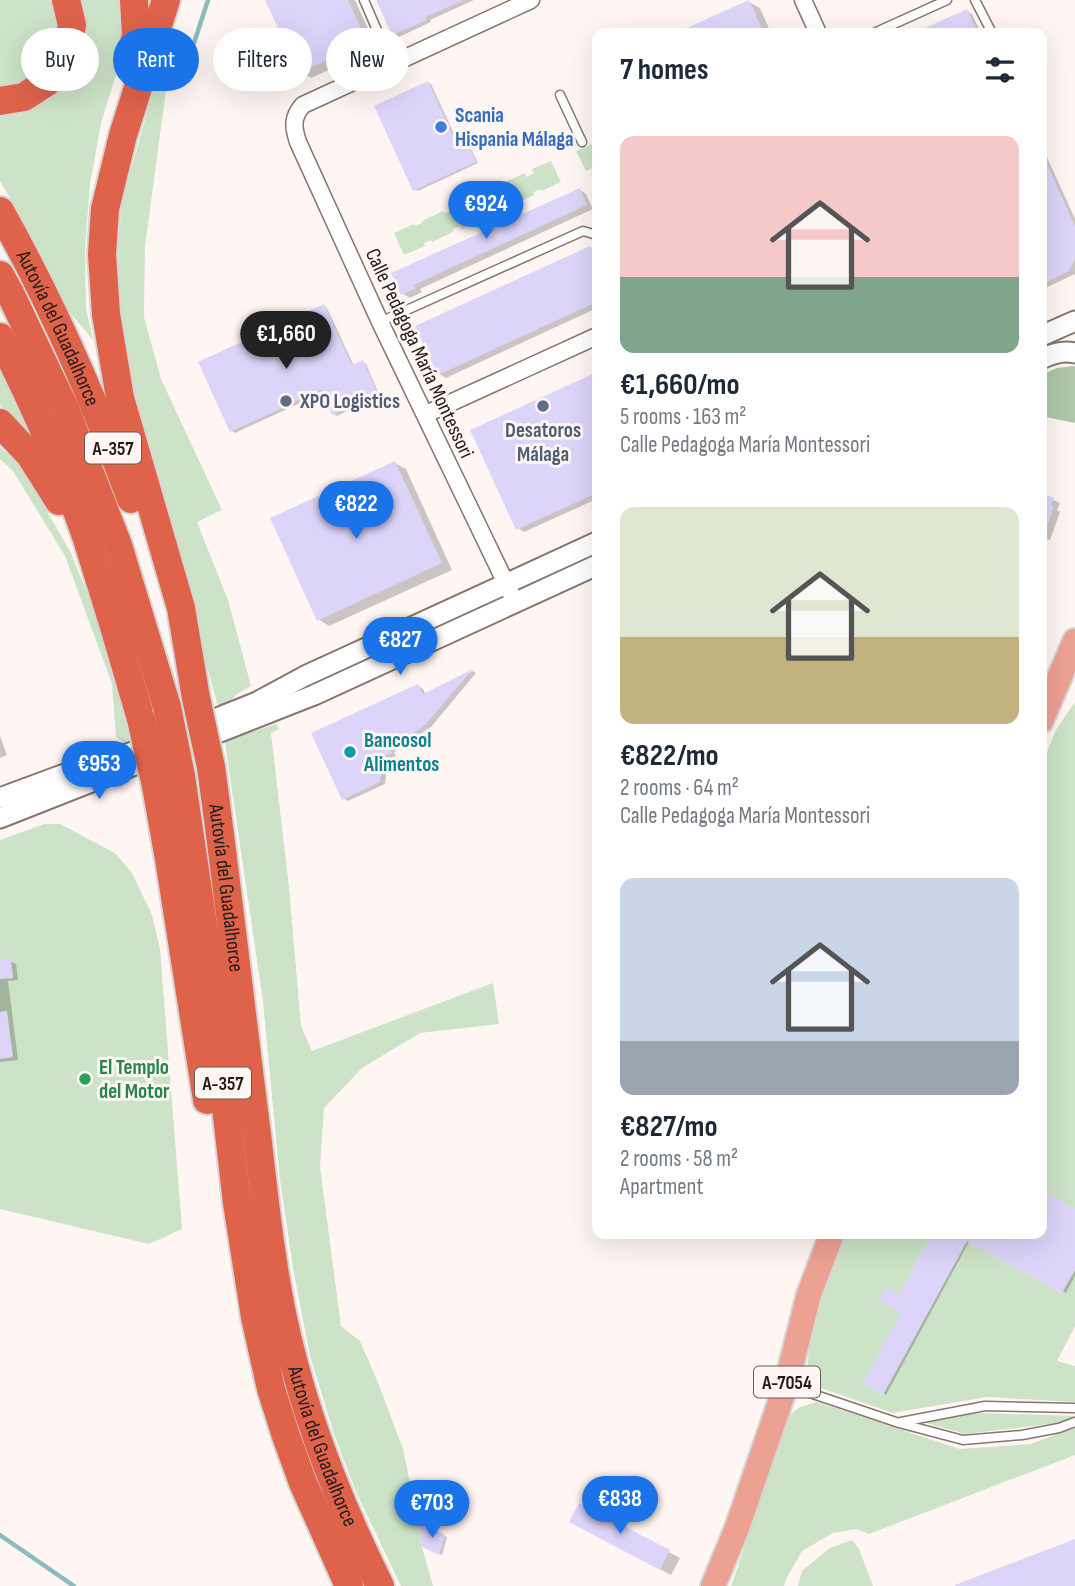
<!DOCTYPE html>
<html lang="en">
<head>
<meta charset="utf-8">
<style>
  :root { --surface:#fff; --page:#f2f2f3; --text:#1f2937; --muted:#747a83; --accent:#1a73e8 }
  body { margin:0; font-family:"Sofia Sans Condensed",sans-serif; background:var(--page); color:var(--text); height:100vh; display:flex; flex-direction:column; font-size:26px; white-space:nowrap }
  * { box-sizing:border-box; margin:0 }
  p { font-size:23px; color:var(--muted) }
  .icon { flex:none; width:38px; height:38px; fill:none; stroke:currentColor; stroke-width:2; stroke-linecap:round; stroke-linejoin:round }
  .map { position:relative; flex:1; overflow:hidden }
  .sheet { position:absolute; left:592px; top:28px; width:455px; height:1211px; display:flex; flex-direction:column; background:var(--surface); border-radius:14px; box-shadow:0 7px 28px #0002 }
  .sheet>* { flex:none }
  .hud { position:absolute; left:21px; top:28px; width:466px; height:63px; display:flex; gap:14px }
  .price { position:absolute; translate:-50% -60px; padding:0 16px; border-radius:24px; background:var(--accent); color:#fff; font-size:23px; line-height:46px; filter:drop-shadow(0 2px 4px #0008) }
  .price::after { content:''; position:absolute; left:50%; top:42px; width:21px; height:16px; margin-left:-10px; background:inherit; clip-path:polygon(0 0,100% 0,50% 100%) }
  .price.current { background:#222; color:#fff }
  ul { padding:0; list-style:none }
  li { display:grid; align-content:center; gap:14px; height:371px; padding:0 28px }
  li span { display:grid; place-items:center; height:217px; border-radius:14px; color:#555 }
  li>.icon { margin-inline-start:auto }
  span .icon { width:126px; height:126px; fill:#fffc; stroke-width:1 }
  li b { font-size:30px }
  h2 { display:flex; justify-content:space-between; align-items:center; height:84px; padding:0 28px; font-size:30px }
  .chip { padding:0 24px; border-radius:32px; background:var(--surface); box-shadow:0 7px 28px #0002; font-size:24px; line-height:63px }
  .chip.current { background:var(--accent); color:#fff }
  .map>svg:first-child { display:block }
  .green { fill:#cce3c7 }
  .forest { fill:#aec7a8 }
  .shadow { fill:#0003 }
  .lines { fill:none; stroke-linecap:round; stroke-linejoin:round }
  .stream { stroke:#8bbbbe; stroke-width:4.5 }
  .building { fill:#dcd4f9 }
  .service-casing { stroke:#87756e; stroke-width:11 }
  .minor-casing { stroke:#87756e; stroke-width:19 }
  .tertiary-casing { stroke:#87756e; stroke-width:23 }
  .primary-casing { stroke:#d7d6d6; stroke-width:28 }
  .motorway-casing { stroke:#d7d6d6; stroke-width:32 }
  .service { stroke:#fff; stroke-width:8 }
  .minor { stroke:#fff; stroke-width:16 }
  .tertiary { stroke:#fff; stroke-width:19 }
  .primary { stroke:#eca193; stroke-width:24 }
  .motorway { stroke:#df634b; stroke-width:28 }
  .motorway-bridge-casing { stroke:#d7d6d6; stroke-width:32; stroke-linecap:butt }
  .motorway-bridge { stroke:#df634b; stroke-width:28 }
  .shop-dot { fill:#3f7fe0; stroke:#fff6f3; stroke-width:2.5 }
  .service-dot { fill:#5c6f8a; stroke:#fff6f3; stroke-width:2.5 }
  .culture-dot { fill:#0f9aa8; stroke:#fff6f3; stroke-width:2.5 }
  .leisure-dot { fill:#2e9e5b; stroke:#fff6f3; stroke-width:2.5 }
  .labels { text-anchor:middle; stroke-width:6; stroke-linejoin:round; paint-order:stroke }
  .shield { fill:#fff6f3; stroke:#655d5a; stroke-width:2 }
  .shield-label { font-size:19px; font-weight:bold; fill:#231b19 }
  .shop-label { font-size:21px; font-weight:bold; fill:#366cbe; stroke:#fff6f3; text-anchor:start }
  .street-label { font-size:21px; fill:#231b19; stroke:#fff6f3 }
  .service-label { font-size:21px; font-weight:bold; fill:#4e5e75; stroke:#fff6f3; text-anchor:start }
  .culture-label { font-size:21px; font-weight:bold; fill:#0d838f; stroke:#fff6f3; text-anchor:start }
  .leisure-label { font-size:21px; font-weight:bold; fill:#27864d; stroke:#fff6f3; text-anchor:start }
</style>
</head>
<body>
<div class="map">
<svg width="1075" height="1586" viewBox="0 0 1075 1586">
  <rect width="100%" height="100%" fill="#fff6f3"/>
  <!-- green -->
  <g class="green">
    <path d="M0,0h49l10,16 -3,28 -14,25 -20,16 -22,3z"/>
    <path d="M72,0h50l-3,65 -18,58 -11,61 -5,64 1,60 7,32 -26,-31 -41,-83 -26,-45v-74l46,-17z"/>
    <path d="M174,31l-29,215 -1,71 17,62 61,131 -25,12 31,78 23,86 -14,8 -13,13 6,32 46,-15 3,5 -8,4 18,155 12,138 11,25 181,-68 6,41 -79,9 -58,35 -38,40 -4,59 21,159 19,15 19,44 24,64 16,76 3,22 11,39h-32l-44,-92 -22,-57 -25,-81 -17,-88 -13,-88 -17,-179 -38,-258 -7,-37 -84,-301 -14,-90 -2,-70 4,-42 47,-170z"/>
    <path d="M594,143l3,5v18l-11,5 -10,-20z"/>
    <path d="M551,161l10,21 -19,9 -1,-2 -7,3v3l-21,10 -2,-2 -6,3v2l-11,6 -9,-21 11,-6 1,2 7,-3 -1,-3 22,-10 2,4 7,-4 -2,-4z"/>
    <path d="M461,203l10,21 -10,5 -1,-3 -7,3v3l-21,10 -1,-2 -7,3 1,3 -21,9 -10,-22 20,-9 1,2 7,-3v-2l21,-10 2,2 7,-3v-3z"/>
    <path d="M0,361l33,77 -33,-33z"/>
    <path d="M0,448l20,17 51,88 31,78 26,83 4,35 -16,-12 -4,-53 -47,-128 -52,-85 -13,-12z"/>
    <path d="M1075,702v507l-34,-19v-424l16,-38z"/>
    <path d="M44,824h16l55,29 17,20 20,42 8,34 22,280 -33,15 -149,-35v-369z"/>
    <path d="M845,1234h87l-32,60 9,5 -46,85 20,11 84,-154 95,52 13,-23v56l-18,35 18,5v36l-88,-5 -94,16 -72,-25 -14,-17c2,-45 20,-96 38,-137z"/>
    <path d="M817,1402l143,47 71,-5 44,-17v28l-206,79 -13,-5 -23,4 -31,18 -16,28 -2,7h-53l59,-171 10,-8z"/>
    <path d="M981,1413l94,3v2l-16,5 -94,11 -39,-11 31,-8z"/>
    <path d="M852,1540l7,9 14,37h-75l4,-15 28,-23z"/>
  </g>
  <!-- forest -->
  <path class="forest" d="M1074,366l1,1v56l-34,-7v-41l16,-7z"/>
  <!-- shadow -->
  <g class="shadow">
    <path d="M267,0h88l22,48 -66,30 -11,-6z"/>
    <path d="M378,0h96l-44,20 1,2 -32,15 -5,-3z"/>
    <path d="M749,2l11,6 11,25h-90z"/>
    <path d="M967,11l5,3 9,19h-63z"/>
    <path d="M428,83l3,1 31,67 6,-3 3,1 7,14 -60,28 -3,-2z"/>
    <path d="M1041,144l34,75v55l-34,16z"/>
    <path d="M580,190l6,4 7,15 -173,80 2,3 -12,6 -7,-4 -9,-20z"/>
    <path d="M590,248l7,4v56l-151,70 -7,-4z"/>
    <path d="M324,306l3,2 27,58 9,-4 3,2 13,30 -42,22 -3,-2 -10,-22 -89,41 -3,-2z"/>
    <path d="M597,374v125l-73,33 -6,-4z"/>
    <path d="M395,463l11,6 46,101 -123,56 -11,-7z"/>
    <path d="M1041,495l19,8 -3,7 3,2 -10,28 -9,-3z"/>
    <path d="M473,671l3,2 -45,54 -37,25 2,4 -8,4 -3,24 -37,17 -5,-3 75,-112 5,3 3,6z"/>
    <path d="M0,736l7,19 -7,3z"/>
    <path d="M10,961l6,3 2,16 -10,1 10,79 -18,2v-100z"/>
    <path d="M1075,1211v65l-9,17 -96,-53 -84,155 -21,-12 39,-71 -4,-16 34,-62h107z"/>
    <path d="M580,1505l100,53 -9,17 -89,-47z"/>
    <path d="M421,1528l26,9 -5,18 -16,-7z"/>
  </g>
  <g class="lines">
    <!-- stream -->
    <g class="stream">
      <path d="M185,57l9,-14 14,-43"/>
      <path d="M0,1535l74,51"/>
    </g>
  </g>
  <!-- building -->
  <g class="building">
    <path d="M265,0h83l19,42 -68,31z"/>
    <path d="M376,0h88l-38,17 1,3 -35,15z"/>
    <path d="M749,0l15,33h-88l57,-26z"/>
    <path d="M967,9l11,24h-64l22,-10z"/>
    <path d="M428,81l32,69 9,-4 7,16 -63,29 -39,-85z"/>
    <path d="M1041,151l34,75v33l-6,12 -28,14z"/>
    <path d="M580,188l7,17 -173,80 2,3 -15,7 -10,-22z"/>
    <path d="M590,246l7,15v41l-159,73 -23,-49z"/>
    <path d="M324,304l28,61 11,-5 15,33 -46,22 -11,-25 -91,42 -32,-70z"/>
    <path d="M597,372v121l-81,37 -46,-100z"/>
    <path d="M395,461l47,102 -125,58 -47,-103z"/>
    <path d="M1041,493l13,5 -3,7 3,1 -11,32h-2z"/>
    <path d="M473,669l-48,56 -35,24 2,4 -9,4 -3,25 -38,18 -31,-67 107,-49 5,10z"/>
    <path d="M11,959l2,19 -13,1v-19z"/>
    <path d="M7,1011l6,46 -13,2v-47z"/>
    <path d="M1041,1190l34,19v61l-13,23 -95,-52 -84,154 -20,-11 38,-71 -22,-12 8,-14 13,7 32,-60h109z"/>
    <path d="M579,1503l91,47 -10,20 -91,-48z"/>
    <path d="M419,1525l26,9 -6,21 -17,-8z"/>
    <path d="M1075,1539v47h-120v-1z"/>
  </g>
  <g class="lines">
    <!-- service casing -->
    <g class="service-casing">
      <g id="service">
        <path d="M364,0l28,65"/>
        <path d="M975,0l17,33"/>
        <path d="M874,33l73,-33"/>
        <path d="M560,95l22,47"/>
        <path d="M380,322l203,-91 14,4"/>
        <path d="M789,1386l110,37 64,17 59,-5 37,-7 16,-6"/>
        <path d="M901,1422l84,-16 90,2"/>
      </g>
    </g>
    <!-- minor casing -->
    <g class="minor-casing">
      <g id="minor">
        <path d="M803,0l15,33"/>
        <path d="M426,414l171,-78"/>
        <path d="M515,602l-135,-280 -82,-180c-5,-15 -6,-25 5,-37l228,-105"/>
      </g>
    </g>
    <!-- tertiary casing -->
    <g class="tertiary-casing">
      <g id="tertiary">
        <path d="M1041,336l34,-15"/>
        <path d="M1041,359c10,-5 23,-9 34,-6"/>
        <path d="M220,732l94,-37 283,-130"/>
        <path d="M0,798l62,-23 68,-22 127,-51 48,-26 292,-134"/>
        <path d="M0,818l150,-59"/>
      </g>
    </g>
    <!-- primary casing -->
    <g class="primary-casing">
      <g id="primary">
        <path d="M1041,721l34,-80"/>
        <path d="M713,1586l24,-58 49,-143 23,-91 23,-60"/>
      </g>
    </g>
    <!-- motorway casing -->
    <g class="motorway-casing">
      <g id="motorway">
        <path d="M166,0l-43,135 -18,74 -3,45 4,60 14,84 61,210 15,90"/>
        <path d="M128,65l8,-30 -2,-35"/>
        <path d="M0,101l24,-4 23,-15 20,-30 5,-27 -6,-25"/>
        <path id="s1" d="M0,211c52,92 94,189 131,288"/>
        <path d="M0,275l10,18 56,118 52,134 49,162"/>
        <path d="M0,337c33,65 63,133 87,202 19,60 37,120 54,180"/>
        <path d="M0,423l30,32 29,46"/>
        <path id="s2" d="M211,767c17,122 30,245 46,367 7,60 13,120 25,179 19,93 56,188 98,273"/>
        <path d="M181,776l30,202 26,225 18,114 16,72 15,47 17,47 46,103"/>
        <path d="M156,786l13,73 38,241"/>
      </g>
    </g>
    <!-- service -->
    <use href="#service" class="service"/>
    <!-- minor -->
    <use href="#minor" class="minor"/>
    <!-- tertiary -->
    <use href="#tertiary" class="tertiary"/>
    <!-- primary -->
    <use href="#primary" class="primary"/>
    <!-- motorway -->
    <use href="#motorway" class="motorway"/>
    <!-- motorway-bridge casing -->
    <g class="motorway-bridge-casing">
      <g id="motorway-bridge">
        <path d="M196,698l15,69"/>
        <path d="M167,707l14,69"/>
        <path d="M141,719l15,67"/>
      </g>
    </g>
    <!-- motorway-bridge -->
    <use href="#motorway-bridge" class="motorway-bridge"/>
  </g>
  <!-- markers -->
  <circle class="shop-dot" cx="441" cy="127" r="7"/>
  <g class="service-dot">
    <circle cx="286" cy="401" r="7"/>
    <circle cx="543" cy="406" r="7"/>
  </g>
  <circle class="culture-dot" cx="350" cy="752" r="7"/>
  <circle class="leisure-dot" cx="85" cy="1079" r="7"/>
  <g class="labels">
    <!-- shield labels -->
    <g class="shield">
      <rect x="85" y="432.5" width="56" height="31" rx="5"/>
      <rect x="195" y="1067.5" width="56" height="31" rx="5"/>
      <rect x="754" y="1366.5" width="66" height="31" rx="5"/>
    </g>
    <g class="shield-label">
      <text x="113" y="455">A-357</text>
      <text x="223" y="1090">A-357</text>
      <text x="787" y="1389">A-7054</text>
    </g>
    <!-- shop labels -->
    <g class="shop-label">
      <text x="455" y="122">Scania<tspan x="455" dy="24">Hispania Málaga</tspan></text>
    </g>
    <!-- street labels -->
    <g class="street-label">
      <text dy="7" stroke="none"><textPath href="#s1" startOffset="131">Autovía del Guadalhorce</textPath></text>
      <text transform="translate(420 353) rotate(65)" y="7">Calle Pedagoga María Montessori</text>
      <text dy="7" stroke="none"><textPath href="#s2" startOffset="122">Autovía del Guadalhorce</textPath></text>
      <text dy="7" stroke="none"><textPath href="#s2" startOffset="690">Autovía del Guadalhorce</textPath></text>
    </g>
    <!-- service labels -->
    <g class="service-label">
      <text x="300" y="408">XPO Logistics</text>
      <text x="543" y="437" text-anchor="middle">Desatoros<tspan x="543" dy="24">Málaga</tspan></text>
    </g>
    <!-- culture labels -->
    <g class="culture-label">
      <text x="364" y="747">Bancosol<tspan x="364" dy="24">Alimentos</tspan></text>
    </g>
    <!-- leisure labels -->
    <g class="leisure-label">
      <text x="99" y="1074">El Templo<tspan x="99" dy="24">del Motor</tspan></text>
    </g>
  </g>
</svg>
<b class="price" style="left:486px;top:241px">€924</b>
<b class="price current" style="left:286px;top:371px">€1,660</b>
<b class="price" style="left:356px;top:541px">€822</b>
<b class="price" style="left:400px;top:677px">€827</b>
<b class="price" style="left:99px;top:801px">€953</b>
<b class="price" style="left:620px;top:1536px">€838</b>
<b class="price" style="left:432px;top:1540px">€703</b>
<div class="hud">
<a class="chip">Buy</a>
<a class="chip current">Rent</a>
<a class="chip">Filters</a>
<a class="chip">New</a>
</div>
<section class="sheet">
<h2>7 homes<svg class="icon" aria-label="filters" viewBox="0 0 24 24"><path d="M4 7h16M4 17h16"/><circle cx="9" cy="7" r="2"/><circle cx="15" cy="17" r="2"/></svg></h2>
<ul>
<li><span style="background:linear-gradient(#f6c9c9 65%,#7fa58c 0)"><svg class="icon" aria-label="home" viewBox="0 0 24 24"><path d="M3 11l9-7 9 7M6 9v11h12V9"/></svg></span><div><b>€1,660/mo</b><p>5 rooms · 163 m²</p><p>Calle Pedagoga María Montessori</p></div></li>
<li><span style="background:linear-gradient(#dfe7d0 60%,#c2b280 0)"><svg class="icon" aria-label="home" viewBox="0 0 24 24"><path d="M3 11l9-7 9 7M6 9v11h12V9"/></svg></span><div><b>€822/mo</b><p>2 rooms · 64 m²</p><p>Calle Pedagoga María Montessori</p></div></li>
<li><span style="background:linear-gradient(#c9d6e8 75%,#9aa5b1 0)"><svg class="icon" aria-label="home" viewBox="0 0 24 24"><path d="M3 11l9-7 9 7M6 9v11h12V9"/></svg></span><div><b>€827/mo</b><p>2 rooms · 58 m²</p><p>Apartment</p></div></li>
</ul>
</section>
</div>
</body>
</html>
